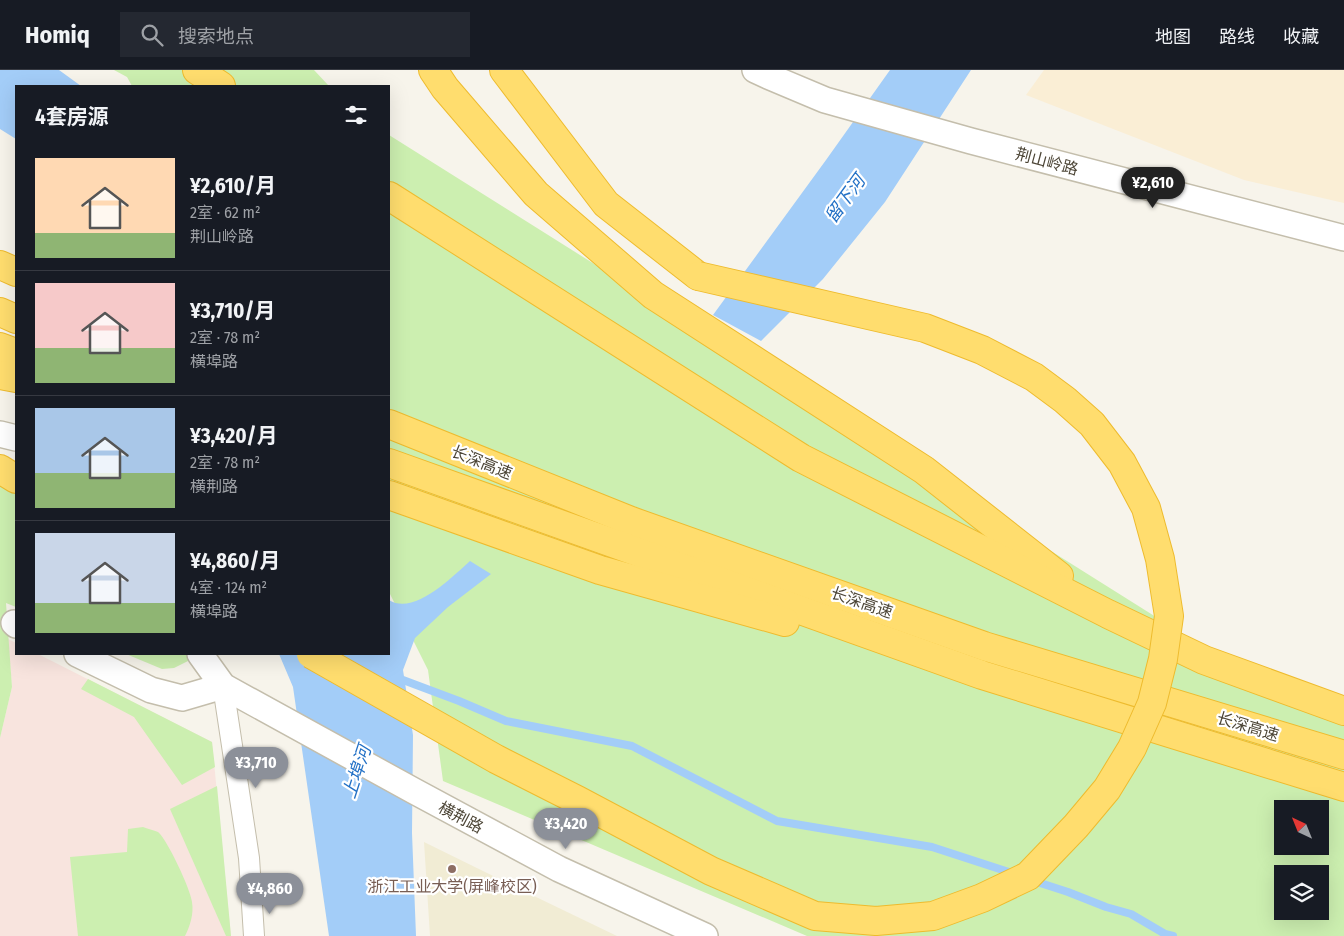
<!DOCTYPE html>
<html lang="zh">
<head>
<meta charset="utf-8">
<style>
  :root { --surface:#171b24; --page:#242831; --text:#f1f3f6; --muted:#9ea1a6; --line:#363941; --accent:#8c9099 }
  body { margin:0; font-family:"Fira Sans Condensed","Noto Sans SC",sans-serif; background:var(--page); color:var(--text); height:100vh; display:flex; flex-direction:column; font-size:19px; white-space:nowrap }
  * { box-sizing:border-box; margin:0 }
  p { font-size:16px; color:var(--muted) }
  .icon { flex:none; width:28px; height:28px; fill:none; stroke:currentColor; stroke-width:2; stroke-linecap:round; stroke-linejoin:round }
  .map { position:relative; flex:1; overflow:hidden }
  .panel { position:absolute; left:15px; top:15px; width:375px; height:570px; display:flex; flex-direction:column; background:var(--surface); border-radius:0px; box-shadow:0 5px 20px #0002 }
  .panel>* { flex:none }
  .needle { width:32px; rotate:317deg }
  .fabs { position:absolute; left:1274px; top:730px; display:grid; gap:10px }
  .fabs a { display:grid; place-items:center; width:55px; height:55px; border-radius:0px; background:var(--surface); box-shadow:0 5px 20px #0002; font-size:25px }
  .price { position:absolute; translate:-50% -42px; padding:0 11px; border-radius:18px; background:var(--accent); color:#fff; font-size:16px; line-height:32px; filter:drop-shadow(0 1px 2px #0008) }
  .price::after { content:''; position:absolute; left:50%; top:30px; width:15px; height:11px; margin-left:-8px; background:inherit; clip-path:polygon(0 0,100% 0,50% 100%) }
  .price.current { background:#222; color:#fff }
  ul { padding:0; list-style:none }
  li { display:flex; align-items:center; gap:15px; height:125px; padding:0 20px }
  li+li { border-top:1px solid var(--line) }
  li span { display:grid; place-items:center; flex:none; width:140px; height:100px; border-radius:0px; color:#555 }
  li>.icon { margin-inline-start:auto }
  span .icon { width:60px; height:60px; fill:#fffc; stroke-width:1 }
  li b { font-size:21px }
  h2 { display:flex; justify-content:space-between; align-items:center; height:60px; padding:0 20px; font-size:21px }
  header { display:flex; align-items:center; gap:30px; box-sizing:border-box; height:70px; padding:0 25px; background:var(--surface); border-bottom:1px solid var(--line) }
  header strong { font-size:24px }
  nav { display:flex; gap:28px; margin-inline-start:auto; font-size:18px }
  .search { width:350px; height:45px; background:var(--page); display:flex; align-items:center; gap:12px; box-sizing:border-box; padding:0 18px; border-radius:0px; color:var(--muted); font-size:19px }
  .map>svg:first-child { display:block }
  .commercial { fill:#faeed5 }
  .education { fill:#f1ecd4 }
  .medical { fill:#f8e4de }
  .green { fill:#ccefb0; fill-rule:evenodd }
  .water { fill:#a3cdf8 }
  .lines { fill:none; stroke-linecap:round; stroke-linejoin:round }
  .stream { stroke:#a3cdf8; stroke-width:8 }
  .minor-casing { stroke:#c4beac; stroke-width:22 }
  .tertiary-casing { stroke:#c4beac; stroke-width:28 }
  .motorway-casing { stroke:#eebb2e; stroke-width:30 }
  .minor { stroke:#fff; stroke-width:20 }
  .tertiary { stroke:#fff; stroke-width:25 }
  .motorway { stroke:#ffdd6e; stroke-width:28 }
  .motorway-bridge-casing { stroke:#eebb2e; stroke-width:30; stroke-linecap:butt }
  .motorway-bridge { stroke:#ffdd6e; stroke-width:28 }
  .education-dot { fill:#8d6e63; stroke:#fff; stroke-width:2 }
  .labels { text-anchor:middle; stroke-width:4.5; stroke-linejoin:round; paint-order:stroke }
  .street-label { font-size:16px; fill:#4d4637; stroke:#fff }
  .education-label { font-size:16px; fill:#785e54; stroke:#fff }
  .water-label { font-size:18px; font-style:italic; fill:#2371c6; stroke:#fff }
</style>
</head>
<body>
<header>
<strong>Homiq</strong>
<div class="search"><svg class="icon" aria-label="search" viewBox="0 0 24 24"><circle cx="10" cy="10" r="6"/><path d="M15 15l6 6"/></svg>搜索地点</div>
<nav><a>地图</a><a>路线</a><a>收藏</a></nav>
</header>
<div class="map">
<svg width="1344" height="866" viewBox="0 0 1344 866">
  <rect width="100%" height="100%" fill="#f7f4eb"/>
  <!-- commercial -->
  <path class="commercial" d="M1044,0h300v133l-100,-23 -218,-85z"/>
  <!-- education -->
  <path class="education" d="M424,772l110,54 83,40h-187z"/>
  <!-- medical -->
  <path class="medical" d="M8,569l8,4v11h22l174,88 19,194h-231v-198l12,-51z"/>
  <!-- green -->
  <g class="green">
    <path d="M114,0h200l15,16h-197l-5,-9z"/>
    <path d="M389,65l864,543 91,32v226h-537l-364,-155 -15,-111 -39,-78zM1282,739h38v37h-38zM1282,804h38v37h-38z"/>
    <path d="M0,390l16,4v143l-10,-4 6,84 -12,51z"/>
    <path d="M126,584h66l-2,6 -16,8 -12,1z"/>
    <path d="M88,609l124,63 3,25 -33,18 -48,-68 -53,-28z"/>
    <path d="M217,716l14,150h-5l-56,-127z"/>
    <path d="M143,757c4,2 11,3 15,5 9,7 33,58 34,70 2,12 -2,24 -7,34h-107l-8,-79 57,-5 1,-23z"/>
  </g>
  <!-- water -->
  <g class="water">
    <path d="M0,0h59l22,16h-65v53l-16,-10z"/>
    <path d="M890,0h81l-86,132 -62,77 -62,62 -48,-26 113,-155z"/>
    <path d="M470,491l21,13 -43,33 -33,31 -12,32 10,65 -1,98 4,103h-87l-36,-249 -14,-33h110v-54c25,16 63,-23 81,-39z"/>
  </g>
  <g class="lines">
    <!-- stream -->
    <g class="stream">
      <path d="M395,607l64,24 47,20 126,25 145,75 155,26 83,27"/>
      <path d="M1031,810l37,12 38,15 25,7 34,20 8,2"/>
    </g>
    <!-- minor casing -->
    <g class="minor-casing">
      <path id="minor" d="M223,616l26,172 5,78"/>
    </g>
    <!-- tertiary casing -->
    <g class="tertiary-casing">
      <g id="tertiary">
        <path d="M755,0l13,6 57,24 146,41 373,97"/>
        <path d="M0,364l16,4"/>
        <path d="M14,553l2,2"/>
        <path d="M77,584l74,36 31,8 41,-12"/>
        <path d="M200,584l23,32 191,105 145,78 146,67"/>
      </g>
    </g>
    <!-- motorway casing -->
    <g class="motorway-casing">
      <g id="motorway">
        <path d="M197,0l24,16"/>
        <path d="M433,0l12,18 91,106 117,101 271,175 135,106"/>
        <path d="M504,0l102,134 92,72"/>
        <path d="M389,126l412,262 307,156 96,46 140,51"/>
        <path d="M0,195l16,7"/>
        <path d="M0,242l16,7"/>
        <path d="M0,277l16,6"/>
        <path d="M0,305l16,3"/>
        <path d="M389,354l242,97 353,125 360,109"/>
        <path d="M389,393l593,212 362,112"/>
        <path d="M0,399l16,10"/>
        <path d="M389,425l211,75 185,52"/>
      </g>
    </g>
    <!-- minor -->
    <use href="#minor" class="minor"/>
    <!-- tertiary -->
    <use href="#tertiary" class="tertiary"/>
    <!-- motorway -->
    <use href="#motorway" class="motorway"/>
    <!-- motorway-bridge casing -->
    <g class="motorway-bridge-casing">
      <path id="motorway-bridge" d="M311,584l185,105 81,41 134,71 104,45 61,5 57,-5 49,-18 46,-22 48,-50 31,-37 25,-41 20,-45 11,-44 6,-43 -9,-57 -14,-51 -24,-45 -30,-39 -27,-24 -31,-23 -52,-27 -57,-22 -227,-52"/>
    </g>
    <!-- motorway-bridge -->
    <use href="#motorway-bridge" class="motorway-bridge"/>
  </g>
  <!-- markers -->
  <circle class="education-dot" cx="452" cy="799" r="5"/>
  <g class="labels">
    <!-- street labels -->
    <g class="street-label">
      <text transform="translate(1047 91) rotate(15)" y="6">荆山岭路</text>
      <text transform="translate(482 392) rotate(22)" y="6">长深高速</text>
      <text transform="translate(862 532) rotate(19)" y="6">长深高速</text>
      <text transform="translate(1248 656) rotate(17)" y="6">长深高速</text>
      <text transform="translate(461 747) rotate(28)" y="6">横荆路</text>
    </g>
    <!-- education labels -->
    <g class="education-label">
      <text x="452" y="822">浙江工业大学(屏峰校区)</text>
    </g>
    <!-- water labels -->
    <g class="water-label">
      <text transform="translate(845 129) rotate(-54)" y="6">留下河</text>
      <text transform="translate(357 702) rotate(-72)" y="6">上埠河</text>
    </g>
  </g>
</svg>
<div class="fabs">
<a><svg class="needle" viewBox="-14 -14 28 28"><path d="M0-13l5 13h-10z" fill="#e53935"/><path d="M0 13l5-13h-10z" fill="#9ea1a6"/></svg></a>
<a><svg class="icon" aria-label="layers" viewBox="0 0 24 24"><path d="M12 4l9 5-9 5-9-5zM3 14l9 5 9-5"/></svg></a>
</div>
<b class="price current" style="left:1153px;top:139px">¥2,610</b>
<b class="price" style="left:256px;top:719px">¥3,710</b>
<b class="price" style="left:566px;top:780px">¥3,420</b>
<b class="price" style="left:270px;top:845px">¥4,860</b>
<section class="panel">
<h2>4套房源<svg class="icon" aria-label="filters" viewBox="0 0 24 24"><path d="M4 7h16M4 17h16"/><circle cx="9" cy="7" r="2"/><circle cx="15" cy="17" r="2"/></svg></h2>
<ul>
<li><span style="background:linear-gradient(#ffd9b3 75%,#8fb573 0)"><svg class="icon" aria-label="home" viewBox="0 0 24 24"><path d="M3 11l9-7 9 7M6 9v11h12V9"/></svg></span><div><b>¥2,610/月</b><p>2室 · 62 m²</p><p>荆山岭路</p></div></li>
<li><span style="background:linear-gradient(#f6c9c9 65%,#8fb573 0)"><svg class="icon" aria-label="home" viewBox="0 0 24 24"><path d="M3 11l9-7 9 7M6 9v11h12V9"/></svg></span><div><b>¥3,710/月</b><p>2室 · 78 m²</p><p>横埠路</p></div></li>
<li><span style="background:linear-gradient(#a9c7e8 65%,#8fb573 0)"><svg class="icon" aria-label="home" viewBox="0 0 24 24"><path d="M3 11l9-7 9 7M6 9v11h12V9"/></svg></span><div><b>¥3,420/月</b><p>2室 · 78 m²</p><p>横荆路</p></div></li>
<li><span style="background:linear-gradient(#c9d6e8 70%,#8fb573 0)"><svg class="icon" aria-label="home" viewBox="0 0 24 24"><path d="M3 11l9-7 9 7M6 9v11h12V9"/></svg></span><div><b>¥4,860/月</b><p>4室 · 124 m²</p><p>横埠路</p></div></li>
</ul>
</section>
</div>
</body>
</html>
